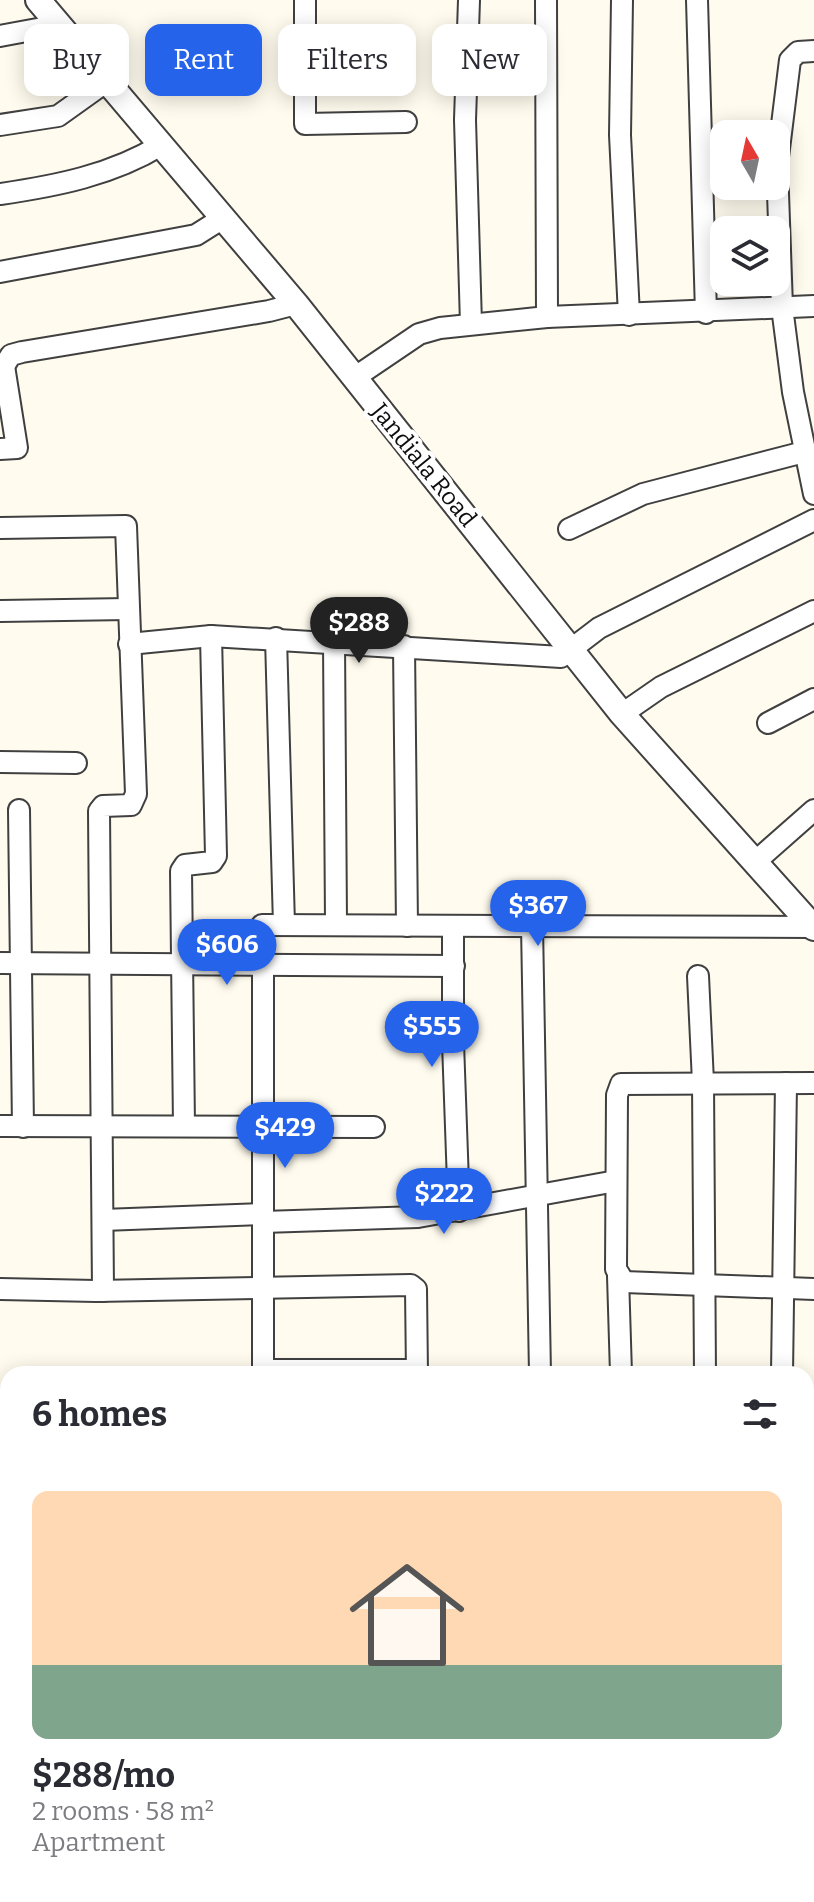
<!DOCTYPE html>
<html lang="en">
<head>
<meta charset="utf-8">
<style>
  :root { --surface:#fff; --page:#f2f2f3; --text:#2b2b33; --muted:#7c7c81; --line:#e1e1e2; --accent:#2563eb }
  body { margin:0; font-family:Bitter,serif; background:var(--page); color:var(--text); height:100vh; display:flex; flex-direction:column; font-size:30px; white-space:nowrap }
  * { box-sizing:border-box; margin:0 }
  p { font-size:26px; color:var(--muted) }
  .icon { flex:none; width:44px; height:44px; fill:none; stroke:currentColor; stroke-width:2; stroke-linecap:round; stroke-linejoin:round }
  .map { position:relative; flex:1; overflow:hidden }
  .drawer { position:absolute; left:0px; top:1366px; width:814px; height:536px; display:flex; flex-direction:column; background:var(--surface); border-radius:24px 24px 0 0; box-shadow:0 4px 20px #0003 }
  .drawer>* { flex:none }
  .banner { position:absolute; left:24px; top:24px; width:766px; height:72px; display:flex; gap:16px }
  .needle { width:52px; rotate:351deg }
  .fabs { position:absolute; left:710px; top:120px; display:grid; gap:16px }
  .fabs a { display:grid; place-items:center; width:80px; height:80px; border-radius:16px; background:var(--surface); box-shadow:0 4px 20px #0003; font-size:40px }
  .price { position:absolute; translate:-50% -68px; padding:0 18px; border-radius:28px; background:var(--accent); color:#fff; font-size:26px; line-height:52px; filter:drop-shadow(0 2px 4px #0008) }
  .price::after { content:''; position:absolute; left:50%; top:48px; width:24px; height:18px; margin-left:-12px; background:inherit; clip-path:polygon(0 0,100% 0,50% 100%) }
  .price.selected { background:#222; color:#fff }
  ul { padding:0; list-style:none }
  li { display:grid; align-content:center; gap:16px; height:424px; padding:0 32px }
  li+li { border-top:2px solid var(--line) }
  li span { display:grid; place-items:center; height:248px; border-radius:16px; color:#555 }
  li>.icon { margin-inline-start:auto }
  span .icon { width:144px; height:144px; fill:#fffc; stroke-width:1 }
  li b { font-size:34px }
  h2 { display:flex; justify-content:space-between; align-items:center; height:96px; padding:0 32px; font-size:34px }
  .tag { padding:0 28px; border-radius:16px; background:var(--surface); box-shadow:0 4px 20px #0003; font-size:28px; line-height:72px }
  .tag.selected { background:var(--accent); color:#fff }
  .map>svg:first-child { display:block }
  .lines { fill:none; stroke-linecap:round; stroke-linejoin:round }
  .minor-casing { stroke:#404040; stroke-width:24 }
  .tertiary-casing { stroke:#404040; stroke-width:28 }
  .minor { stroke:#fff; stroke-width:20 }
  .tertiary { stroke:#fff; stroke-width:24 }
  .labels { text-anchor:middle; stroke-width:8; stroke-linejoin:round; paint-order:stroke }
  .street-label { font-size:24px; fill:#0d0d0d; stroke:#fff }
</style>
</head>
<body>
<div class="map">
<svg width="814" height="1902" viewBox="0 0 814 1902">
  <rect width="100%" height="100%" fill="#fffbee"/>
  <g class="lines">
    <!-- minor casing -->
    <g class="minor-casing">
      <g id="minor">
        <path d="M305,0v124l101,-2"/>
        <path d="M469,0l-4,120 6,204"/>
        <path d="M546,0l1,317"/>
        <path d="M622,0l-2,135 9,180"/>
        <path d="M697,0l9,313"/>
        <path d="M0,36l59,-11"/>
        <path d="M814,51l-16,1 -8,8 -13,105 5,142 11,85 21,102"/>
        <path d="M0,125l58,-9 49,-35"/>
        <path d="M0,194c56,-8 112,-19 161,-49"/>
        <path d="M0,272l196,-37 27,-17"/>
        <path d="M0,366h4l7,-11 11,-3 247,-41 27,-7"/>
        <path d="M354,378l65,-44 21,-6 107,-11 267,-11"/>
        <path d="M0,449l17,-1 -13,-82"/>
        <path d="M0,528l126,-2 10,268 -5,11 -28,1 -4,5 4,480"/>
        <path d="M569,529l74,-35 161,-42"/>
        <path d="M0,611l128,-2"/>
        <path d="M276,638l8,287"/>
        <path d="M334,641l2,282"/>
        <path d="M129,644l82,-8 350,21 38,-29 215,-108"/>
        <path d="M404,646l3,280"/>
        <path d="M622,714l39,-27 153,-76"/>
        <path d="M768,723l46,-24"/>
        <path d="M0,762l76,1"/>
        <path d="M19,810l4,317"/>
        <path d="M755,862l59,-52"/>
        <path d="M262,925l551,2"/>
        <path d="M453,926v117l6,168"/>
        <path d="M532,926l8,448"/>
        <path d="M0,963l454,3"/>
        <path d="M263,966v408"/>
        <path d="M698,976l5,106 2,292"/>
        <path d="M814,1083l-193,1 -4,11 -1,174 8,13 190,7"/>
        <path d="M0,1126l374,1"/>
        <path d="M184,1126l-3,-255 4,-6 27,-3 4,-6 -5,-220"/>
        <path d="M103,1220l160,-6"/>
        <path d="M263,1222l155,-5 198,-36"/>
        <path d="M618,1276l3,98"/>
        <path d="M0,1289l96,2 315,-6 5,4 1,85"/>
        <path d="M263,1370h154"/>
        <path d="M782,1374l4,-291"/>
        <path d="M0,1459h8"/>
        <path d="M806,1530h8"/>
        <path d="M0,1801h8"/>
        <path d="M411,1902v-8"/>
      </g>
    </g>
    <!-- tertiary casing -->
    <g class="tertiary-casing">
      <path id="tertiary" d="M38,0l258,304 326,410 192,214"/>
    </g>
    <!-- minor -->
    <use href="#minor" class="minor"/>
    <!-- tertiary -->
    <use href="#tertiary" class="tertiary"/>
  </g>
  <g class="labels">
    <!-- street labels -->
    <g class="street-label">
      <text transform="translate(424 465) rotate(51)" y="8">Jandiala Road</text>
    </g>
  </g>
</svg>
<div class="fabs">
<a><svg class="needle" viewBox="-14 -14 28 28"><path d="M0-13l5 13h-10z" fill="#e53935"/><path d="M0 13l5-13h-10z" fill="#7c7c81"/></svg></a>
<a><svg class="icon" aria-label="layers" viewBox="0 0 24 24"><path d="M12 4l9 5-9 5-9-5zM3 14l9 5 9-5"/></svg></a>
</div>
<b class="price selected" style="left:359px;top:665px">$288</b>
<b class="price" style="left:538px;top:948px">$367</b>
<b class="price" style="left:227px;top:987px">$606</b>
<b class="price" style="left:432px;top:1069px">$555</b>
<b class="price" style="left:285px;top:1170px">$429</b>
<b class="price" style="left:444px;top:1236px">$222</b>
<div class="banner">
<a class="tag">Buy</a>
<a class="tag selected">Rent</a>
<a class="tag">Filters</a>
<a class="tag">New</a>
</div>
<section class="drawer">
<h2>6 homes<svg class="icon" aria-label="filters" viewBox="0 0 24 24"><path d="M4 7h16M4 17h16"/><circle cx="9" cy="7" r="2"/><circle cx="15" cy="17" r="2"/></svg></h2>
<ul>
<li><span style="background:linear-gradient(#ffd9b3 70%,#7fa58c 0)"><svg class="icon" aria-label="home" viewBox="0 0 24 24"><path d="M3 11l9-7 9 7M6 9v11h12V9"/></svg></span><div><b>$288/mo</b><p>2 rooms · 58 m²</p><p>Apartment</p></div></li>
</ul>
</section>
</div>
</body>
</html>
